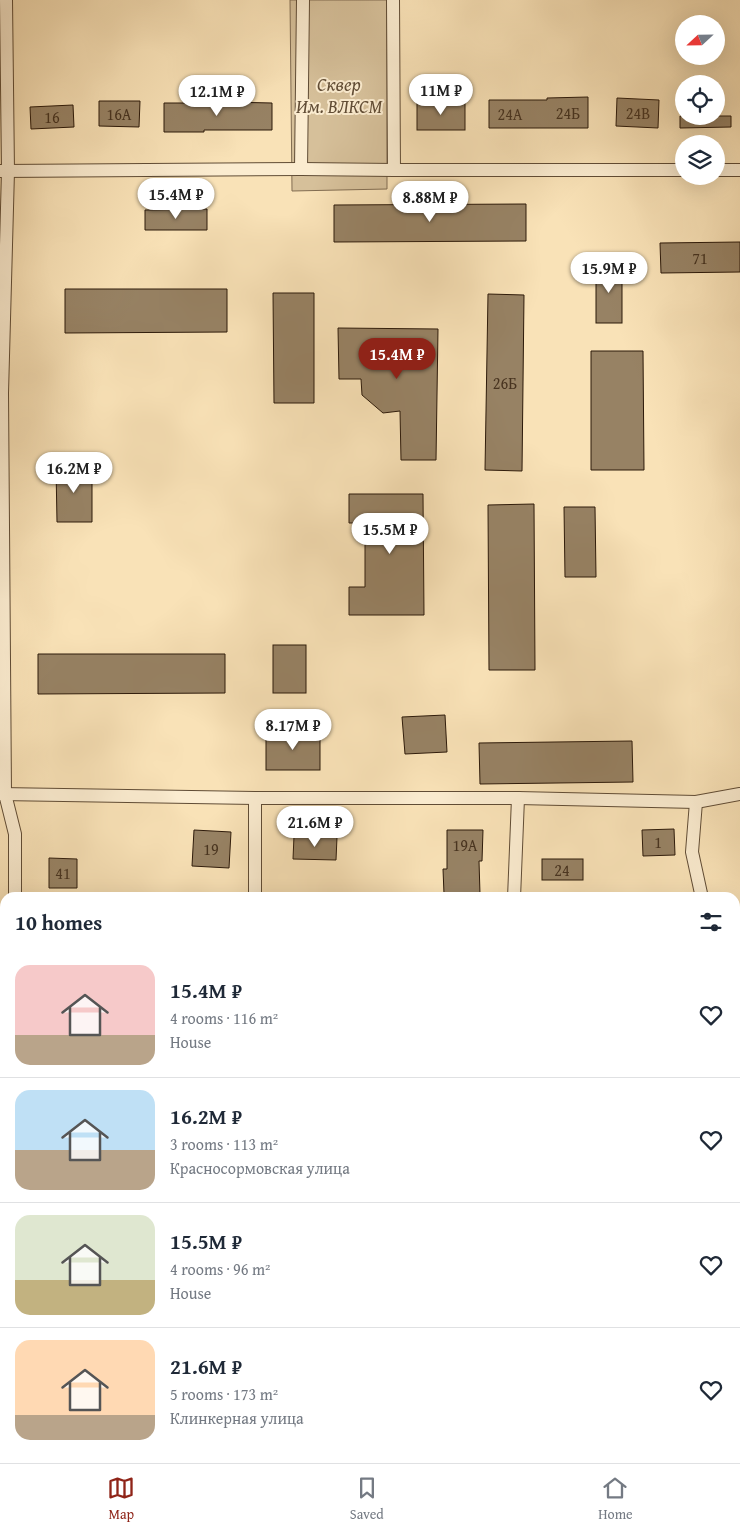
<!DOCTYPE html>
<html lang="en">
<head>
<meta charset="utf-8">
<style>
  :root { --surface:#fff; --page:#f6f6f7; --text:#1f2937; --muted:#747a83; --line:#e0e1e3; --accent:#8f2418 }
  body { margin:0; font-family:"Gentium Book Plus",serif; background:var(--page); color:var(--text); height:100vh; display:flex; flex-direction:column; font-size:19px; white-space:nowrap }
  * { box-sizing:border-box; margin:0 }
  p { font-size:16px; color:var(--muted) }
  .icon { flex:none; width:28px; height:28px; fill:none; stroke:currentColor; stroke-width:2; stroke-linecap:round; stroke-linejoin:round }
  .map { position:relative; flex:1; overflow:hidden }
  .drawer { position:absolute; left:0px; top:892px; width:740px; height:571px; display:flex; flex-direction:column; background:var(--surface); border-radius:15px 15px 0 0; box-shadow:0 5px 20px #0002 }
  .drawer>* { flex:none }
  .needle { width:32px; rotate:248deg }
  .fabs { position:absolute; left:675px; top:15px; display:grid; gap:10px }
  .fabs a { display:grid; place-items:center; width:50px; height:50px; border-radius:50%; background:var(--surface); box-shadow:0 5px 20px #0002; font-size:25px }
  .price { position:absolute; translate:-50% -42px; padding:0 11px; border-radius:18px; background:#fff; color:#222; font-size:16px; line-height:32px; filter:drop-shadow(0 1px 2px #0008) }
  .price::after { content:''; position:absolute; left:50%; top:30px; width:15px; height:11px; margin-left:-8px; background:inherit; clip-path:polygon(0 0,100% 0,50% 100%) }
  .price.active { background:var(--accent); color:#fff }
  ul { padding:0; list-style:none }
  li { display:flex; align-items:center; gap:15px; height:125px; padding:0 15px }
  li+li { border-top:1px solid var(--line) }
  li span { display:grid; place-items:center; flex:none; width:140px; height:100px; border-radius:15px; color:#555 }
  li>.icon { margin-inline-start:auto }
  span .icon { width:60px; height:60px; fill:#fffc; stroke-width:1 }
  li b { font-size:21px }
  h2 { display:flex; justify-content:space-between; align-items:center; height:60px; padding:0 15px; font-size:21px }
  .dock { display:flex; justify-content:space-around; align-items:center; height:70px; border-top:1px solid var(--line); background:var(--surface); font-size:14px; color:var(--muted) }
  .dock a { display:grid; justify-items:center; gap:2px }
  .dock .active { color:var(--accent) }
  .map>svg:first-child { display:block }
  .green { fill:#d6c09a; stroke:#826d52 }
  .building { fill:#978264; stroke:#2d1a0a }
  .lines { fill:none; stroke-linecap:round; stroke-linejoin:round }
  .lane-casing { stroke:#604c35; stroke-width:8 }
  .street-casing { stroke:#604c35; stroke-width:14 }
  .lane { stroke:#fbecd0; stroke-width:6 }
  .street { stroke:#fbecd0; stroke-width:12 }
  .labels { text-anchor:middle; stroke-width:4; stroke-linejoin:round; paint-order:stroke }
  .number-label { font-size:16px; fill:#483420 }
  .park-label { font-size:19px; font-style:italic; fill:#604c35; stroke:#fbecd0 }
</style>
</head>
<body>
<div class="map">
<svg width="740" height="1463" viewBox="0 0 740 1463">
  <rect width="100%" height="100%" fill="#f9e2b7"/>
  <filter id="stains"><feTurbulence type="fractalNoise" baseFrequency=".004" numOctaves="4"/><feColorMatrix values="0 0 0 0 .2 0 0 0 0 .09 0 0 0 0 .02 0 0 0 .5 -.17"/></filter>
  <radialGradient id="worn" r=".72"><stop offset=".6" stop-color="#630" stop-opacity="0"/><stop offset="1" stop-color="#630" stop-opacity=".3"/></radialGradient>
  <!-- green -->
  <path class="green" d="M290,0h97v189l-95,2z"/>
  <!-- building -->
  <g class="building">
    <path d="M588,97v31h-99v-28h58v-2z"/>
    <path d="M617,98l42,2 -1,28 -42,-2z"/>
    <path d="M99,101h41l-1,26 -40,-1z"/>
    <path d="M226,102l46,1v27h-68v2h-40v-29h62z"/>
    <rect x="417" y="103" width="48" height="27"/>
    <path d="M73,105l1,22 -43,2 -1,-22z"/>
    <path d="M680,116h51v11l-51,1z"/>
    <path d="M526,204v37l-192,1v-37z"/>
    <path d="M207,209v21h-62v-20z"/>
    <path d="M740,242v30l-79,1 -1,-30z"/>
    <rect x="596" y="266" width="26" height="57"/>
    <path d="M65,289h162v43l-162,1z"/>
    <path d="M273,293h41v110h-40z"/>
    <path d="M488,294l36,1 -2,176 -37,-1z"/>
    <path d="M338,328l100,1 -2,131h-35l-1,-49 -17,2 -21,-18 -1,-16h-22z"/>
    <path d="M591,351h52l1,119h-53z"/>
    <path d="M56,467h36v55h-35z"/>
    <path d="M349,494h74l1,121h-75v-28h16v-64h-16z"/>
    <path d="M534,504l1,166h-46l-1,-165z"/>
    <path d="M564,507h31l1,70h-31z"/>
    <rect x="273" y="645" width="33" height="48"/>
    <path d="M38,654h187v39l-187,1z"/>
    <path d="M445,715l2,37 -42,2 -3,-37z"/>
    <rect x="266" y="733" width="54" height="37"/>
    <path d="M632,741l1,41 -153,2 -1,-41z"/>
    <path d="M674,829l1,26 -32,1 -1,-26z"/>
    <path d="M194,830l37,2 -2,36 -37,-2z"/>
    <path d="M447,830h36l-1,31h-3l1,33h-36l-1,-25h4z"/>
    <path d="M294,836l43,1 -1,23 -43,-1z"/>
    <path d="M49,858l28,1v29h-28z"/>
    <rect x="542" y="859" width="41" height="21"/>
  </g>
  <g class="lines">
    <!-- lane casing -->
    <g class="lane-casing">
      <path id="lane" d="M735,1423h5"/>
    </g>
    <!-- street casing -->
    <g class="street-casing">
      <g id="street">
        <path d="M6,0l2,171 -6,222 3,401 10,40v64"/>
        <path d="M393,0l1,170"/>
        <path d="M301,169l2,-169"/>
        <path d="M716,170h24"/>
        <path d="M1,171l300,-2 93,1h290"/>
        <path d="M0,794l255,4h263l178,4 44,-8"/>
        <path d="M696,802l-4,50 10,46"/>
        <path d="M255,898v-100"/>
        <path d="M514,898l4,-100"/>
        <path d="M735,982l2,7 1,170 -3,56"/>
        <path d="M0,1385l5,-9"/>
        <path d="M0,1424l5,1"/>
        <path d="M323,1459l7,4"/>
        <path d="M251,1463v-4"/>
        <path d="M491,1463l1,-4"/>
        <path d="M713,1463v-4"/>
      </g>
    </g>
    <!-- lane -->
    <use href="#lane" class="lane"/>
    <!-- street -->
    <use href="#street" class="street"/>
  </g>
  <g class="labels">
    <!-- number labels -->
    <g class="number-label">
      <text x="568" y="119">24Б</text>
      <text x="638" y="119">24В</text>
      <text x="119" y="120">16А</text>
      <text x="510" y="120">24А</text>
      <text x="52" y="123">16</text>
      <text x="700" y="264">71</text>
      <text x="505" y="389">26Б</text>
      <text x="658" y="848">1</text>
      <text x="465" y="851">19А</text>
      <text x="211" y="855">19</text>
      <text x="562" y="876">24</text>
      <text x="63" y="879">41</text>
    </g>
    <!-- park labels -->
    <g class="park-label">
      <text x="339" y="91">Сквер<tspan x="339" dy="22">Им. ВЛКСМ</tspan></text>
    </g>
  </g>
  <rect width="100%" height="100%" filter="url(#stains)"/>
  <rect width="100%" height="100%" fill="url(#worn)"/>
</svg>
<div class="fabs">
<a><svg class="needle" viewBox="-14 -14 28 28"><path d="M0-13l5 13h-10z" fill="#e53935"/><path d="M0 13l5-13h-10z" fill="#747a83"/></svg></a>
<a><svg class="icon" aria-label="locate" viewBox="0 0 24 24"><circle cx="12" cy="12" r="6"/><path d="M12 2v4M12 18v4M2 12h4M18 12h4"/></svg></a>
<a><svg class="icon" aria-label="layers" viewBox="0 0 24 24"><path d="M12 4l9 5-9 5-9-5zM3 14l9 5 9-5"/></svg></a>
</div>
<b class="price" style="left:441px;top:116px">11M ₽</b>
<b class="price" style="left:217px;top:117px">12.1M ₽</b>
<b class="price" style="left:176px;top:220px">15.4M ₽</b>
<b class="price" style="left:430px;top:223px">8.88M ₽</b>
<b class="price" style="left:609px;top:294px">15.9M ₽</b>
<b class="price active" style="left:397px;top:380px">15.4M ₽</b>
<b class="price" style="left:74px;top:494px">16.2M ₽</b>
<b class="price" style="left:390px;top:555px">15.5M ₽</b>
<b class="price" style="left:293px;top:751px">8.17M ₽</b>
<b class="price" style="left:315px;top:848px">21.6M ₽</b>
<section class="drawer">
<h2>10 homes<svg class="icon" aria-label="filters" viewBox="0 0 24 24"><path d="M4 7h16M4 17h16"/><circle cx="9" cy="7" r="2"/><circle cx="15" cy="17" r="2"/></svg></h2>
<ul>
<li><span style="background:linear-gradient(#f6c9c9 70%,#b9a48a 0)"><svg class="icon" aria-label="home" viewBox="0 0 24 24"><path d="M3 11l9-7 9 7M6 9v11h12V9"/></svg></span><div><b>15.4M ₽</b><p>4 rooms · 116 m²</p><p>House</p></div><svg class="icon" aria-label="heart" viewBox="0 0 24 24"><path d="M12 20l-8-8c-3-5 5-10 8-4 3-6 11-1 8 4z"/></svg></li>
<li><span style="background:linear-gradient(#bfe0f5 60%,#b9a48a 0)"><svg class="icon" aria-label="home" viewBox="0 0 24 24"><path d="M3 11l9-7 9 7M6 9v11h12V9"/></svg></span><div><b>16.2M ₽</b><p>3 rooms · 113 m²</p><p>Красносормовская улица</p></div><svg class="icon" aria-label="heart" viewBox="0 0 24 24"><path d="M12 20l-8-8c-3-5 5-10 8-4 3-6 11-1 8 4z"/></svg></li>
<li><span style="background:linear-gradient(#dfe7d0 65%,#c2b280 0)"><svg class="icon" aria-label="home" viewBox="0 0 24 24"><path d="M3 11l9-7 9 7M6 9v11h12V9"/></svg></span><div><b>15.5M ₽</b><p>4 rooms · 96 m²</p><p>House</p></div><svg class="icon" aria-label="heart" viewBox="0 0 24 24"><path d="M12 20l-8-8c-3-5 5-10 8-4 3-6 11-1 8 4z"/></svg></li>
<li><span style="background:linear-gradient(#ffd9b3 75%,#b9a48a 0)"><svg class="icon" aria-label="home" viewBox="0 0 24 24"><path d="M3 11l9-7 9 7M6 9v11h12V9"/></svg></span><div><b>21.6M ₽</b><p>5 rooms · 173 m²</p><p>Клинкерная улица</p></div><svg class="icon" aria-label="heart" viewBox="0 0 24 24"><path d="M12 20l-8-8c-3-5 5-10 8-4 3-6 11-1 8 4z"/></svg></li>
</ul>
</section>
</div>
<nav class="dock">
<a class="active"><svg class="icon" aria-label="map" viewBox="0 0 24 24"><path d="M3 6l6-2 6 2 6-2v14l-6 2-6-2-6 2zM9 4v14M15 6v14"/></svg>Map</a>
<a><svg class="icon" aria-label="saved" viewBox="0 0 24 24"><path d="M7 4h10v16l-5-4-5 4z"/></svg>Saved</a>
<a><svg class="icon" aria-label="home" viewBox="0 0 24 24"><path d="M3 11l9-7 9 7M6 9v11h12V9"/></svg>Home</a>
</nav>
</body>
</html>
